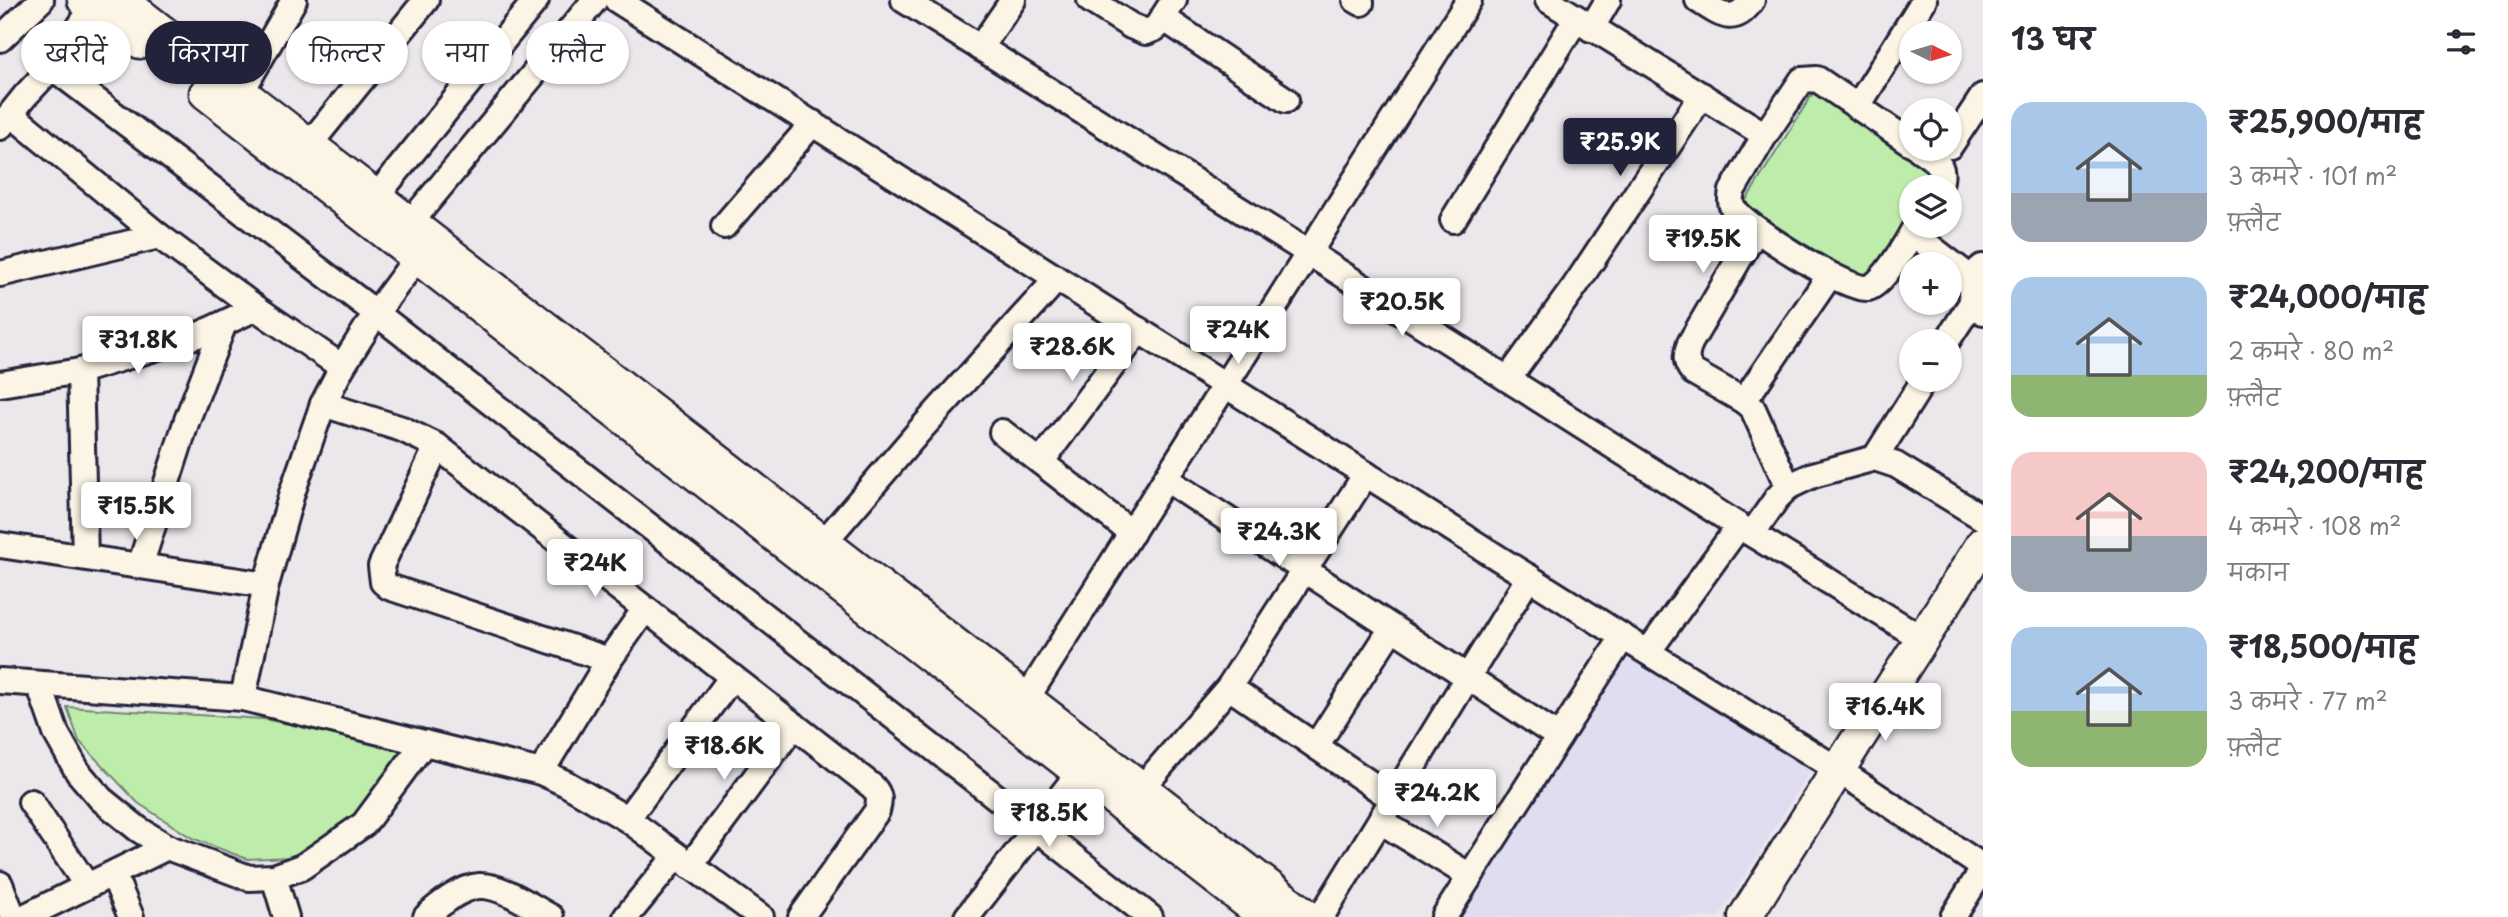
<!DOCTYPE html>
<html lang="hi">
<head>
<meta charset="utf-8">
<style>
  :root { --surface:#fff; --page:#f7f7f7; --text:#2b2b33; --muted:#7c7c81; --accent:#22223b }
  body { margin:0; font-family:"Playpen Sans","Playpen Sans Deva",sans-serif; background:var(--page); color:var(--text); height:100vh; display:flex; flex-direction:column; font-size:26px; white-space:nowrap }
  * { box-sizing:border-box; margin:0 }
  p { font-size:23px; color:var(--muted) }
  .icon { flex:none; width:38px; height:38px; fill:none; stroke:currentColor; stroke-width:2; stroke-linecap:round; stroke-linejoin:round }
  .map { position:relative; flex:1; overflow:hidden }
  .details { display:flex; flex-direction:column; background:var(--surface); width:525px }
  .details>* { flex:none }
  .hud { position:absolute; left:21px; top:21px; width:665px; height:63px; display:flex; gap:14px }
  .needle { width:46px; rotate:95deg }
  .fabs { position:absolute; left:1899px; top:21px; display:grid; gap:14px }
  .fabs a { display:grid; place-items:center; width:63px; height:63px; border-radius:50%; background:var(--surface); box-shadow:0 2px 5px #0004; font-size:35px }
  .price { position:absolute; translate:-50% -60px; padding:0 16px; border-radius:7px; background:#fff; color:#222; font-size:23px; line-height:46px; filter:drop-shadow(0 2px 4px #0008) }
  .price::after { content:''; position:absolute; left:50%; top:42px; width:21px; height:16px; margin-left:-10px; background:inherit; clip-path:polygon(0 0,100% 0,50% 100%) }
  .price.selected { background:var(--accent); color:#fff }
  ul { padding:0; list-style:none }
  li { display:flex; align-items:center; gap:21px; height:175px; padding:0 28px }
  li span { display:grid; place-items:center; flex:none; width:196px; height:140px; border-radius:21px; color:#555 }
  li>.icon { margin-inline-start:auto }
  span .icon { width:84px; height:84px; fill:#fffc; stroke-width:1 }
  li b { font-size:30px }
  h2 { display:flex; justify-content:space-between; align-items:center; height:84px; padding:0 28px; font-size:30px }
  .tag { padding:0 24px; border-radius:32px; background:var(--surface); box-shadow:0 2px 5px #0004; font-size:24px; line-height:63px }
  .tag.selected { background:var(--accent); color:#fff }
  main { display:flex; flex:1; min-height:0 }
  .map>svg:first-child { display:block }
  .built { fill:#dfddef }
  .green { fill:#beedab; stroke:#708873; stroke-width:2 }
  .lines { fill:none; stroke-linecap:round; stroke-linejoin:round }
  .minor-casing { stroke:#22223b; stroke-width:30 }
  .major-casing { stroke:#22223b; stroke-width:37 }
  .minor { stroke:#fcf5e5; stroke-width:24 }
  .major { stroke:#fcf5e5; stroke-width:32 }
</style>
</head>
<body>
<main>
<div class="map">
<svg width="1983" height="917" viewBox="0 0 1983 917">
  <rect width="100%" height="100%" fill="#ebe7eb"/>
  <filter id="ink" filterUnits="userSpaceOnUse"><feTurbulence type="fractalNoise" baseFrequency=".0143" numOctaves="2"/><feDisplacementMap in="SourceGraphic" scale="14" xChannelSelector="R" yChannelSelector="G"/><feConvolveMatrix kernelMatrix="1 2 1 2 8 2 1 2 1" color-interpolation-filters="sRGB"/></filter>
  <g filter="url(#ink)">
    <!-- built -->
    <path class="built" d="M1623,649l187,122 -91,146h-266z"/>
    <!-- green -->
    <g class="green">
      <path d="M1813,93l126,79 -10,15h-18v29l-43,68 -125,-79z"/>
      <path d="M67,707l196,12 144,28 -37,55 -40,36 -39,19 -44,2 -55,-21 -54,-35 -59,-62z"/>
    </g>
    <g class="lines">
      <!-- minor casing -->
      <g class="minor-casing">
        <g id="minor">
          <path d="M617,0l1006,637 214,132 146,98"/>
          <path d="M904,0l405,253 430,273 184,113"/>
          <path d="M1090,0l41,26 15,6 10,-4 18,-28"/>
          <path d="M1356,0l5,3"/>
          <path d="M1548,0l217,135"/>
          <path d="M1698,0c22,14 36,27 54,0"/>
          <path d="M1163,18l123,82"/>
          <path d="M1591,29l17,-29"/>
          <path d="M0,39l41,-39"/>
          <path d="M980,48l33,-48"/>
          <path d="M52,67l324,246 774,604"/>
          <path d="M1858,106l66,-106"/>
          <path d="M232,108l62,-108"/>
          <path d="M11,114l148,122 97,72 86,59"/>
          <path d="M0,127l25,-31 27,-29 41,-60"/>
          <path d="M1911,143l-94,-64 -15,1 -37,55 -33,56c-1,5 -2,11 0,15 9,19 117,86 136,82 15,-3 40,-48 48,-62"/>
          <path d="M309,145l117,-145"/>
          <path d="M1950,146l33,-50"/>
          <path d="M1919,149c17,12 28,16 20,38"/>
          <path d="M376,197l160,-197"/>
          <path d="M1453,220l123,-201"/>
          <path d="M410,223l185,-223"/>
          <path d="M724,226l89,-103"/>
          <path d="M1756,230l-66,113c-4,12 -6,18 3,29l51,29 9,8 35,78"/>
          <path d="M1912,233l60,46"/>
          <path d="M1982,267c-15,12 -15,33 1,45"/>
          <path d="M0,274l159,-38"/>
          <path d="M1947,341l26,-40"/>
          <path d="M80,371l5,186"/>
          <path d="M1508,379l67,-93 127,-191"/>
          <path d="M0,384l80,-13 121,-37 55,-26"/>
          <path d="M1744,401l86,-126"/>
          <path d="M323,404l79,25 35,17 436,341c7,8 7,13 4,24l-76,106"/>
          <path d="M1002,432l130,101"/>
          <path d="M437,446l-56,120 2,16 6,5 220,73"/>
          <path d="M1875,458l49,-78"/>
          <path d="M1041,462l98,-132"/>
          <path d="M1166,479l393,258"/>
          <path d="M1752,534l25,-36 11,-11 25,-12 62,-17 21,7 87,53"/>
          <path d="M824,542l97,-113 136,-150"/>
          <path d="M0,545l266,40"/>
          <path d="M140,566l47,-146 36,-94"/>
          <path d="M1648,652l91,-126"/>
          <path d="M0,681l243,17 298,74 24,11 62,36 134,98"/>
          <path d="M39,684l17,49 22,39 23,27 37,30 29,18 82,31 25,-1 28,-10 62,-43 60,-81"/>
          <path d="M1229,687l164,112"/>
          <path d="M243,698l23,-113 26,-92 31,-89 19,-37 34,-54 51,-69"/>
          <path d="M1018,712l451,-712"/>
          <path d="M1316,746l76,-118"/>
          <path d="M541,772l68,-112 36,-51"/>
          <path d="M1142,788l87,-101 137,-213"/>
          <path d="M31,802l56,84"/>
          <path d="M627,819l105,-142"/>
          <path d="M1380,821l90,55"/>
          <path d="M690,866l104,-141"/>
          <path d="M113,874l18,43"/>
          <path d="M274,877l12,40"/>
          <path d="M0,884l13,33"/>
          <path d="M24,917l143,-70"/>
          <path d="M426,917c12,-12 36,-30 53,-31 24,-1 51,20 72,31"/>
          <path d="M626,917l50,-61"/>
          <path d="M967,917l122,-157"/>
          <path d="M1321,917l208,-340"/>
          <path d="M1444,917l179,-280"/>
          <path d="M1953,917l30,-48"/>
        </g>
      </g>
      <!-- major casing -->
      <g class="major-casing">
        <g id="major">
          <path d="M84,0l56,42"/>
          <path d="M121,0l1187,917"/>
          <path d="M206,93l1060,824"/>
          <path d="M1745,917c78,-126 160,-249 238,-374"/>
        </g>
      </g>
      <!-- minor -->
      <use href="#minor" class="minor"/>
      <!-- major -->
      <use href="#major" class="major"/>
    </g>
  </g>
</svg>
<div class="fabs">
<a><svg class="needle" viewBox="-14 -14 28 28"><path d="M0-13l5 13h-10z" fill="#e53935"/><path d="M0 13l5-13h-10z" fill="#7c7c81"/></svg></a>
<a><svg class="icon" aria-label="locate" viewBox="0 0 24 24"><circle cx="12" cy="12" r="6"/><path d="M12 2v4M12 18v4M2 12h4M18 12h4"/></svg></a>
<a><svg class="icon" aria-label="layers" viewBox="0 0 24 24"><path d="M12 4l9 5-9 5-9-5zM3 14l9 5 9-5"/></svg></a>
<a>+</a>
<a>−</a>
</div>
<b class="price selected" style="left:1620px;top:178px">₹25.9K</b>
<b class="price" style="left:1703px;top:275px">₹19.5K</b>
<b class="price" style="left:1402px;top:338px">₹20.5K</b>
<b class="price" style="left:1238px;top:366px">₹24K</b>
<b class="price" style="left:138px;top:376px">₹31.8K</b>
<b class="price" style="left:1072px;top:383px">₹28.6K</b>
<b class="price" style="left:136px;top:542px">₹15.5K</b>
<b class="price" style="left:1279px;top:568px">₹24.3K</b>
<b class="price" style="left:595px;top:599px">₹24K</b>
<b class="price" style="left:1885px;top:743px">₹16.4K</b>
<b class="price" style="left:724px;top:782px">₹18.6K</b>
<b class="price" style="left:1437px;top:829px">₹24.2K</b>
<b class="price" style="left:1049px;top:849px">₹18.5K</b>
<div class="hud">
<a class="tag">खरीदें</a>
<a class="tag selected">किराया</a>
<a class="tag">फ़िल्टर</a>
<a class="tag">नया</a>
<a class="tag">फ़्लैट</a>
</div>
</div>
<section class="details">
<h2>13 घर<svg class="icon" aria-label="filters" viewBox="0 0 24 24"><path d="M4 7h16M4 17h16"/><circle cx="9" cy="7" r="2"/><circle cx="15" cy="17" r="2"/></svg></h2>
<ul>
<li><span style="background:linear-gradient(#a9c7e8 65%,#9aa5b1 0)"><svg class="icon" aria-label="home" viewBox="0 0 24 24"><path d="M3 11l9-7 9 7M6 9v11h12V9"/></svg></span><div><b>₹25,900/माह</b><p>3 कमरे · 101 m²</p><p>फ़्लैट</p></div></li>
<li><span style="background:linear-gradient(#a9c7e8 70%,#8fb573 0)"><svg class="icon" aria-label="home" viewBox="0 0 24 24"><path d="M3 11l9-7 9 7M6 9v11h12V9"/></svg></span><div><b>₹24,000/माह</b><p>2 कमरे · 80 m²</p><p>फ़्लैट</p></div></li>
<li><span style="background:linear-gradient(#f6c9c9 60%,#9aa5b1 0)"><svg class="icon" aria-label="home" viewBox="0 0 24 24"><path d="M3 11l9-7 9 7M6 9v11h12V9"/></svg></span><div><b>₹24,200/माह</b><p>4 कमरे · 108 m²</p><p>मकान</p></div></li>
<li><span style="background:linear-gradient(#a9c7e8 60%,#8fb573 0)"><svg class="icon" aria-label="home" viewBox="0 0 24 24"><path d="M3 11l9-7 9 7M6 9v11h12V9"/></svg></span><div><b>₹18,500/माह</b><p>3 कमरे · 77 m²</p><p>फ़्लैट</p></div></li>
</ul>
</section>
</main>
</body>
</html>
